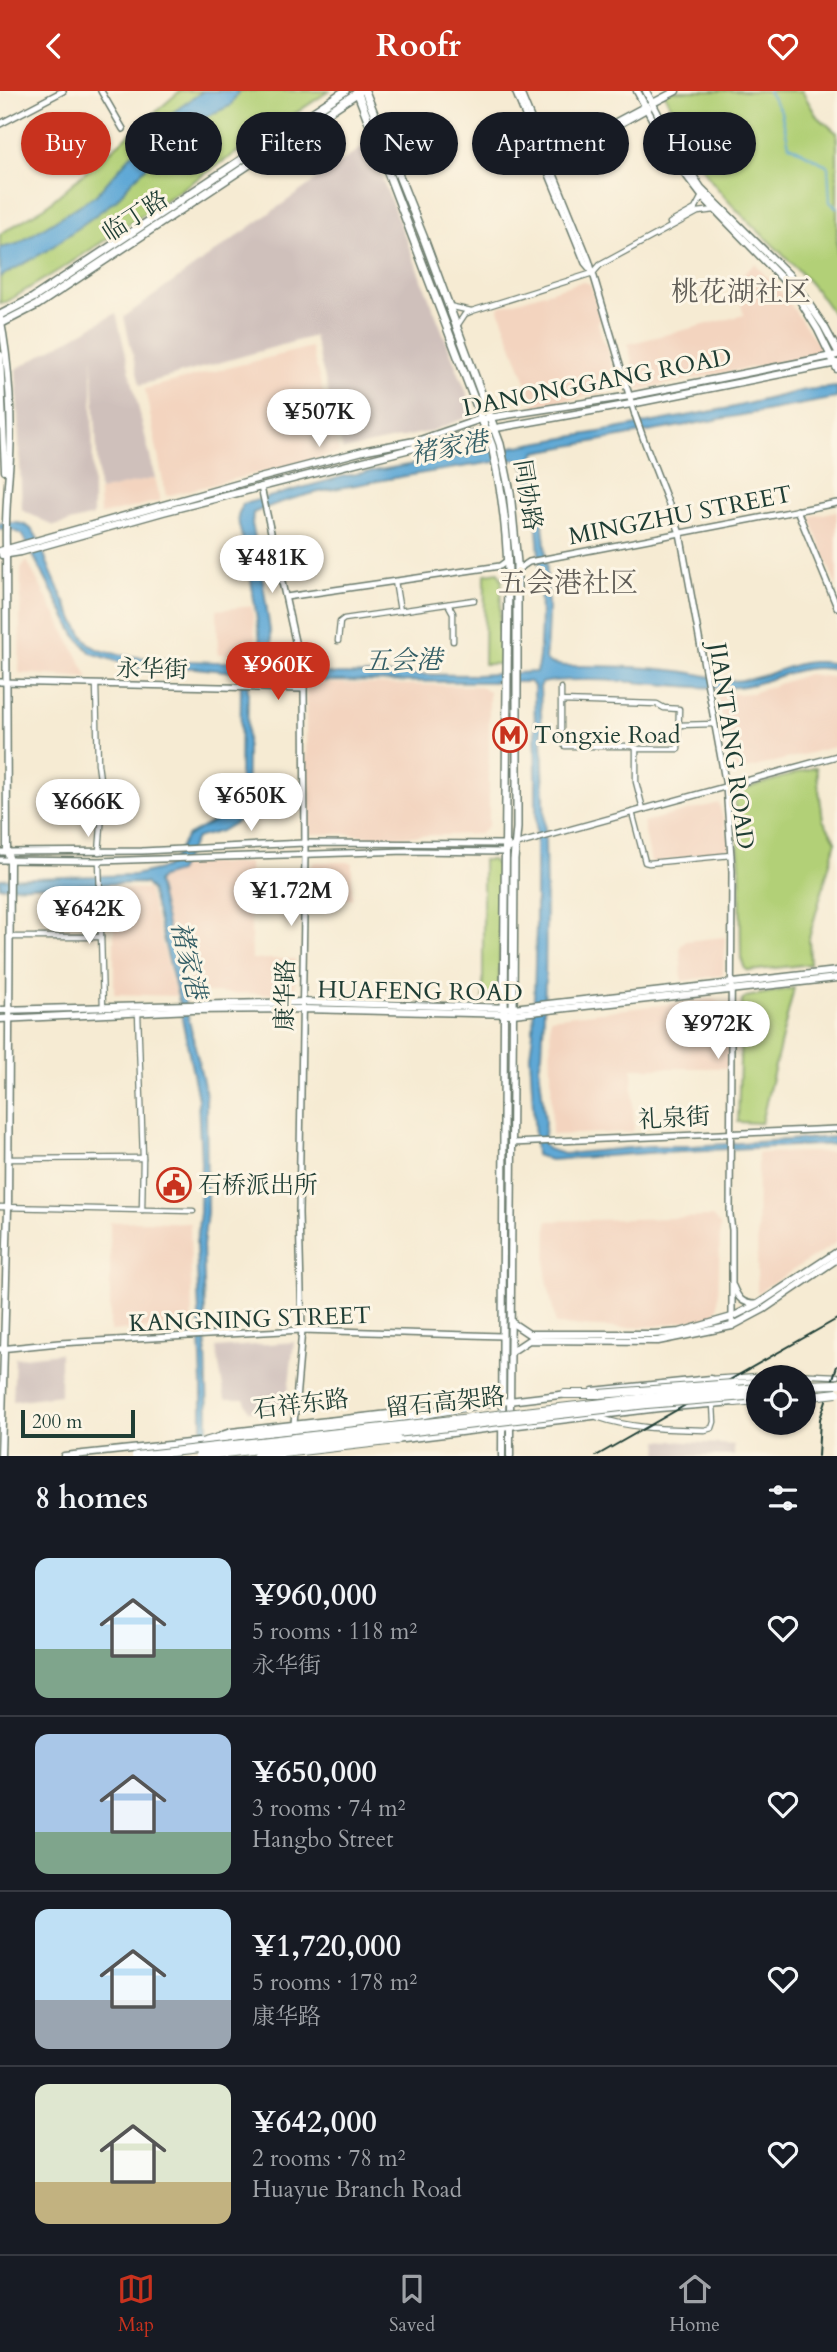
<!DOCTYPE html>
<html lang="en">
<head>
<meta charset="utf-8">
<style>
  :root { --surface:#171b24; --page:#242831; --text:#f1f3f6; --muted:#9ea1a6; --line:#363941; --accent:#c8321e }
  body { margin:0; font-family:Cardo,"Noto Serif SC",serif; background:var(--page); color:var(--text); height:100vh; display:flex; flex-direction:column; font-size:26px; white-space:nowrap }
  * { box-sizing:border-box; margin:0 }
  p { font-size:23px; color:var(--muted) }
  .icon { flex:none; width:38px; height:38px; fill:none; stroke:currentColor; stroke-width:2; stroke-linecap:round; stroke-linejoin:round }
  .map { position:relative; height:1365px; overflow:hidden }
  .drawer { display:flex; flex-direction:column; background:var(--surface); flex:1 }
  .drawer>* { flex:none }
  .banner { position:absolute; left:21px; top:21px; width:796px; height:63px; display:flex; gap:14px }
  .fabs { position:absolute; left:746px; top:1274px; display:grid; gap:14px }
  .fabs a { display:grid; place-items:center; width:70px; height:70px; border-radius:50%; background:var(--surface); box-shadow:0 2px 5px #0004; font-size:35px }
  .scale { position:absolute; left:21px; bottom:18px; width:114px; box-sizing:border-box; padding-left:7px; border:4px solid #1f3d34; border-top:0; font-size:19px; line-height:24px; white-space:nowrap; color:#1f3d34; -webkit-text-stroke:5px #fcf5e5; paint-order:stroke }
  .price { position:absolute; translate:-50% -60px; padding:0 16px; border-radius:24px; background:#fff; color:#222; font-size:23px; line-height:46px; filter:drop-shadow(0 2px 4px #0008) }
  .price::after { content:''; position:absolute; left:50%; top:42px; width:21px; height:16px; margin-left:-10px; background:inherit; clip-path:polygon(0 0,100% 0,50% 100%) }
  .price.selected { background:var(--accent); color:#fff }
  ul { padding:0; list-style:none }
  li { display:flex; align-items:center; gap:21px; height:175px; padding:0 35px }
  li+li { border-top:2px solid var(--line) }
  li span { display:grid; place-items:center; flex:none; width:196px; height:140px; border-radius:14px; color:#555 }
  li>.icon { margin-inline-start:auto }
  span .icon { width:84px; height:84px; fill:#fffc; stroke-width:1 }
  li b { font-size:30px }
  h2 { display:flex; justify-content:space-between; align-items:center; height:84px; padding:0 35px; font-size:30px }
  .tag { padding:0 24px; border-radius:32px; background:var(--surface); box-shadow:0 2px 5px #0004; font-size:24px; line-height:63px }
  .tag.selected { background:var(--accent); color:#fff }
  header { display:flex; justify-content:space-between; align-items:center; height:91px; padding:0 35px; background:var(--accent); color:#fff; font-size:32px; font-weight:700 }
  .tabs { display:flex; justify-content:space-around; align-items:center; height:98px; border-top:2px solid var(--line); background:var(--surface); font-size:19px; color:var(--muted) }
  .tabs a { display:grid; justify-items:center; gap:4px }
  .tabs .selected { color:var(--accent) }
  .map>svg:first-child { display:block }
  .built { fill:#f3d4bf }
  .industrial { fill:#cfc0bb }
  .green { fill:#b2d077; stroke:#688656; stroke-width:2 }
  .water { fill:#5fa8d6; stroke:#3f7285; stroke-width:2; fill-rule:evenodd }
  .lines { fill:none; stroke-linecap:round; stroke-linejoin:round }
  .stream { stroke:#5fa8d6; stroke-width:2 }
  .minor-casing { stroke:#6a7a6c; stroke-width:7 }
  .tertiary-casing { stroke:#6a7a6c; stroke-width:8 }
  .secondary-casing { stroke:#6a7a6c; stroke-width:9 }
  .primary-casing { stroke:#6a7a6c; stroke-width:10 }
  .trunk-casing { stroke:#6a7a6c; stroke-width:10 }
  .minor { stroke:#fff; stroke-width:4.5 }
  .tertiary { stroke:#fff; stroke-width:5 }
  .secondary { stroke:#fff; stroke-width:6 }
  .primary { stroke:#fff; stroke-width:7 }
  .trunk { stroke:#fff; stroke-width:8 }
  .rail { stroke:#1f3d34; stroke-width:2 }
  .tertiary-bridge-casing { stroke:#6a7a6c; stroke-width:8; stroke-linecap:butt }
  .trunk-bridge-casing { stroke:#6a7a6c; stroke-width:10; stroke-linecap:butt }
  .tertiary-bridge { stroke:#fff; stroke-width:5 }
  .trunk-bridge { stroke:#fff; stroke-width:8 }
  .labels { text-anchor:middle; stroke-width:6; stroke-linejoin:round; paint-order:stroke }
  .street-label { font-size:24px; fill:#1f3d34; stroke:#fcf5e5 }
  .poi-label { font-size:24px; fill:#1f3d34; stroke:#fcf5e5; text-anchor:start }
  .water-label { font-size:26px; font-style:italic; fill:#325d65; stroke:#fcf5e5 }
  .quarter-label { font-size:28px; fill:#615e58; stroke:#fcf5e5 }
</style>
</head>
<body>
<header><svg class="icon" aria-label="back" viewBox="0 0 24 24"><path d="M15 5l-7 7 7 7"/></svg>Roofr<svg class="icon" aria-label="heart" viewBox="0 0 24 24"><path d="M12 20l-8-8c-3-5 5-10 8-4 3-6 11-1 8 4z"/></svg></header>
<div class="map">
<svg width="837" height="1365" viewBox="0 0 837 1365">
  <rect width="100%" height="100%" fill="#fcf5e5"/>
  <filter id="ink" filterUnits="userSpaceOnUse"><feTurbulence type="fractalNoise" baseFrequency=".0143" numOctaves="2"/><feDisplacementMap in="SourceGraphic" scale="14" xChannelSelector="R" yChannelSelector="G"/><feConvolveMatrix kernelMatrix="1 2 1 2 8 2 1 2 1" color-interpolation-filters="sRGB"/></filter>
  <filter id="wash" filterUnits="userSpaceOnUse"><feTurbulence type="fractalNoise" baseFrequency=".00686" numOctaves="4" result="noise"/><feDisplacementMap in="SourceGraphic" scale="28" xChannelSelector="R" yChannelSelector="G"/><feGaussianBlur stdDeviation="1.57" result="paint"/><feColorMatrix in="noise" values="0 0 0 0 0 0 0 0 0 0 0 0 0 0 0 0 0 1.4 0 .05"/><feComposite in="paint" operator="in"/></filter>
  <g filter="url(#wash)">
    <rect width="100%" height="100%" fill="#f6ebd3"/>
    <!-- built -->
    <g class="built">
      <path d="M755,173l30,33 39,56 -186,37 -10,-46 116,-29 -10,-33z"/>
      <path d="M581,191l7,1 3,3 9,31 -2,6 5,19 4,4 9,41 -6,5 -75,14 -37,-99z"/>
      <path d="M311,256l28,106 -173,43 -21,-107z"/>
      <path d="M155,387l5,23 -60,14 -1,-24z"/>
      <path d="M837,420v77l-26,-68 2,-4z"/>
      <path d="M27,470l62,117 -70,-5 2,-104z"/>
      <path d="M252,515l5,47 -39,1 -1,-44z"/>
      <path d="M808,583l29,4v68l-98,25 -5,-1 -18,-78 20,2 16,-1z"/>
      <path d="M317,592l163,3 9,6v133l-9,9 -108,3 -21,-3h-42l-3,-3v-143l3,-4z"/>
      <path d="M719,712l12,45 -80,15 -8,-41z"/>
      <path d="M315,771h37v37h-40v-34z"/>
      <path d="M249,772l3,96h43v35l-101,-1 -11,-38h-7l-20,-71 3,-7 22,-13z"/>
      <path d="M114,797l34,1 28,107 -62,-2z"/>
      <path d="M725,846l-2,38 -41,6 -2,-33 2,-4 3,-3z"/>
      <path d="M712,908l13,6 3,5 2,58h-98l2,61 -3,3 -79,3 -2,-117z"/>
      <path d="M837,1061v90l-80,51 1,-140z"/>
      <path d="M712,1126l8,8 -2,82 -5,9 -57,10 -35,2 -65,-3 -10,-51 1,-53z"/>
      <path d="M146,1130l44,2 2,103 -82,5v-109z"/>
    </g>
    <!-- industrial -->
    <g class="industrial">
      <path d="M368,52l107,271 -43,17 -89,19 -29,-114 -174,49 -16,-68z"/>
      <path d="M116,222l39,165 -56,13 -7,-136 1,161 -39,10 -32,-16 -6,-141z"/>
      <path d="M294,1251l-8,67 -37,2 -5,-12h-19l-9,-51z"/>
      <path d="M60,1262v42l-47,6 2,-43z"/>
      <path d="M659,1349l75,5v11h-76z"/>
    </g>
    <!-- green -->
    <g class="green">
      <path d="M180,0h149l-260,173 -63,38 -6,1v-69l45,-27z"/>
      <path d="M663,0h139l14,24 21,18v188c-33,-59 -94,-94 -132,-149 -16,-24 -28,-55 -42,-81z"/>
      <path d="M498,481l4,8 -3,49 3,35h-18l1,-90z"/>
      <path d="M816,676l7,53 13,21 -27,97 1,26 -61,7 -4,-2 -4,-11 -1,-89 -6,-74 2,-3z"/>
      <path d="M483,769h9l9,9 -2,117 -2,8 -7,6 -7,-2z"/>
      <path d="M794,897l-33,135 -23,-1 4,-121 4,-4z"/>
    </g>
    <!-- water -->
    <g class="water">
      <path d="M203,0h36l-9,15 -34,15 -27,24 -38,37 -15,18 -68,50 -48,27v-29l17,-4 79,-49 37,-42 39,-40z"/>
      <path d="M837,296v11l-301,54 -5,9c15,58 21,138 14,198l2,3c13,5 24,4 37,4 35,0 72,1 107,7 17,2 35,10 53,7 37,-5 49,-24 93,-16v6c-42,-9 -63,14 -100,17 -49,3 -98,-7 -147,-7 -16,0 -32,-1 -48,3l-2,4c5,122 9,245 2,367l-3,12 6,54 -1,24 3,5 17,5 87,-8h42l144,-9v7l-177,8 -110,8 -14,-5 -6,-100 3,-22 3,-105v-154l-2,-88 -4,-4 -236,-1 -42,-6 -4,5 -2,136 -25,15 -25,7 -18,34 -17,5 -4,5 49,212 1,118 -4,34 6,210h-7v-74l-6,-138 4,-31 1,-50 -3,-64 -20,-102 -27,-107 -6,-7 -145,4v-8l134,-4 30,-7 7,-5 16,-27 51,-28 2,-6 1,-122 -6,-8 -40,-4h-57l-47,-15 -16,-18 -53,-101 -10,-4h-12v-7c10,0 22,-2 31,6 8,7 12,23 16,33 7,18 32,74 45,84 20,15 137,17 164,15l5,-2 1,-6 -13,-87 -10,-41 -1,-10 5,-11 102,-28 254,-44 131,-24 75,-18zM515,368l4,1c4,4 7,9 9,14 11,28 18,170 8,198l-59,3 -144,-1 -56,-8 -3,-7 -14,-97 -8,-38 1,-11c37,-17 79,-24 119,-31 48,-9 95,-16 143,-23z"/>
    </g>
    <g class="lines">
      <!-- stream -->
      <path class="stream" d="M768,0l13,21 8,33 39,21 2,36 7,6"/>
    </g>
  </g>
  <g filter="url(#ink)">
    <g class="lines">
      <!-- minor casing -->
      <g class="minor-casing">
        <g id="minor">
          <path d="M670,132l25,-14 7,-13"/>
          <path d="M449,215l22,5"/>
          <path d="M457,235l8,-12 7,-3 121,-38 7,-8 98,-53 17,-2"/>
          <path d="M395,490l5,30"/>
          <path d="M448,513l5,9v28"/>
          <path d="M338,550l2,-19 4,-3 130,-19"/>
          <path d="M96,594l2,79 5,37 -4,51"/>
          <path d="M561,610l96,3 7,4 15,1 -1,40h-39l-7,-3h-67l-4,-5v-53"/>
          <path d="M679,634l35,-1"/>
          <path d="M636,657v34l7,27"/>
          <path d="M632,721l13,50 4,1 82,-8"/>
          <path d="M99,770l4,147"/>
          <path d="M9,846h92"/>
          <path d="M138,922l5,145 -1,52"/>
          <path d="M8,1068l135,-1"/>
          <path d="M0,1116l193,4"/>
          <path d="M711,1290v-2l79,-5 47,2"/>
          <path d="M597,1326c35,12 71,12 108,13l7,-2 2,-6 -1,-18"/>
        </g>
      </g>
      <!-- tertiary casing -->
      <g class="tertiary-casing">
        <g id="tertiary">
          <path d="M101,0l22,38"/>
          <path d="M515,0l70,172 6,7"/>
          <path d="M520,0l69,169 46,155"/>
          <path d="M0,33l63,-33"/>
          <path d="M544,69l103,-55"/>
          <path d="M547,74l102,-57"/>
          <path d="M645,352l35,90 46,253 6,85 -2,344 2,15v96"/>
          <path d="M261,396l43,195 1,172 -6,359 3,117 -8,94"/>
          <path d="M797,419l40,97"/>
          <path d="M517,479l12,-8 308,-59"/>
          <path d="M286,506l214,-31 8,-6"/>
          <path d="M0,591l304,7"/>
          <path d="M0,761l142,-1 162,-8 204,1"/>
          <path d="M0,769l99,1 307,-10 99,1 9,-7 323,-89"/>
          <path d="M512,1052l325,-14"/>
          <path d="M733,1195c5,12 9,18 23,18"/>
          <path d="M0,1258l59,-6 243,-13 200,6"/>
        </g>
      </g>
      <!-- secondary casing -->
      <g class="secondary-casing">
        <g id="secondary">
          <path d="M637,0l37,68 28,37 92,95 24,39 19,39"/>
          <path d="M646,0l34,65 21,32 88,87 35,51 13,24"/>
          <path d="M653,12l23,-12"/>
          <path d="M0,227c9,42 13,110 9,153 -2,26 -4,50 -3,77l1,304 3,8 -2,348 -7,248"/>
          <path d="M0,264l5,116"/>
          <path d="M0,460l252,-71 115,-30 53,-10 61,-21 149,-23 207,-41"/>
          <path d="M2,464l19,-3 142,-40 322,-82 146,-26 206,-41"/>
          <path d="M0,919l303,-8 210,6 324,-37"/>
          <path d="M0,928l192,-9 111,-1 210,5 324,-36"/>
          <path d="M511,1231l18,12h125l26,-2 52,-15 26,-13 79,-52"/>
          <path d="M511,1261l18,-12 129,1 74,-15 32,-17 73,-50"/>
          <path d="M593,1300l118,-12"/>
          <path d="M492,1312l76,-9"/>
          <path d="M510,1324l3,-401"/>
          <path d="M510,1335v30"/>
          <path d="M222,1344l9,-3 202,-23"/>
          <path d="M395,1349l264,-32 76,-6"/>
          <path d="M64,1365l134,-14"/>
          <path d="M502,1365l2,-442"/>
        </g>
      </g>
      <!-- primary casing -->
      <g class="primary-casing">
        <g id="primary">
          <path d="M357,0l135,355c9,40 15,84 16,126l-4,442"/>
          <path d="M365,0l58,145 77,208 10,48 7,71v265l-3,32 -1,154"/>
          <path d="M0,224l33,-17 312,-207"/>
          <path d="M0,233l37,-19 323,-214"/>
        </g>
      </g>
      <!-- trunk casing -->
      <g class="trunk-casing">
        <g id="trunk">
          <path d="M733,1293l25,-1"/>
          <path d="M565,1303h34"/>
          <path d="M735,1311l23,-2"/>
          <path d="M184,1357l34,-10 195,-22 81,-14"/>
        </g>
      </g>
      <!-- minor -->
      <use href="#minor" class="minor"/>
      <!-- tertiary -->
      <use href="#tertiary" class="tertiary"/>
      <!-- secondary -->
      <use href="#secondary" class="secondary"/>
      <!-- primary -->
      <use href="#primary" class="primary"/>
      <!-- trunk -->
      <use href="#trunk" class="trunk"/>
      <!-- rail -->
      <g class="rail">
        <path d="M596,1365l241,-137"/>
        <path d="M818,1365l2,-37 17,-53"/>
      </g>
      <!-- tertiary-bridge casing -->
      <g class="tertiary-bridge-casing">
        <path id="tertiary-bridge" d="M635,324l10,28"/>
      </g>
      <!-- trunk-bridge casing -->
      <g class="trunk-bridge-casing">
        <g id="trunk-bridge">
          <path d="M803,1294l34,-1"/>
          <path d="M599,1303l134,-10"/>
          <path d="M803,1306l34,-4"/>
          <path d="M136,1365l511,-58 111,-10"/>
          <path d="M199,1365l448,-52 111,-9"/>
          <path d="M257,1365l140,-16"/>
        </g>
      </g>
      <!-- tertiary-bridge -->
      <use href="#tertiary-bridge" class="tertiary-bridge"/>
      <!-- trunk-bridge -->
      <use href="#trunk-bridge" class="trunk-bridge"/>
    </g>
  </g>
  <!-- icons -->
  <defs>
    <g id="metro-ring" transform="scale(1.75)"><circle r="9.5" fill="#fcf5e5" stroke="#c8321e" stroke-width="1.5"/><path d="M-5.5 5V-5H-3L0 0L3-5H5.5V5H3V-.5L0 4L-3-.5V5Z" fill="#c8321e"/></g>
    <g id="civic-ring" transform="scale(1.75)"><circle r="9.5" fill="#fcf5e5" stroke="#c8321e" stroke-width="1.5"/><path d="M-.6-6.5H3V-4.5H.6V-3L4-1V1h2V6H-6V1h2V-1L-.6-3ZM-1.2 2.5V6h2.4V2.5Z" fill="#c8321e"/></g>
  </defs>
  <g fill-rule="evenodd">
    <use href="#metro-ring" x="510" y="644"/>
    <use href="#civic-ring" x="174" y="1094"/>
  </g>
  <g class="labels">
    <!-- street labels -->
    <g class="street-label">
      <text transform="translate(135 125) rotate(-33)" y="8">临丁路</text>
      <text transform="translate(597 291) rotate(-11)" y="8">DANONGGANG ROAD</text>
      <text transform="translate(528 404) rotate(81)" y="8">同协路</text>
      <text transform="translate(680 424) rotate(-11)" y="8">MINGZHU STREET</text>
      <text transform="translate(152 578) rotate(1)" y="8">永华街</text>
      <text transform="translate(732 655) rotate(82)" y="8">JIANTANG ROAD</text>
      <text transform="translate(420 900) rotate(1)" y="8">HUAFENG ROAD</text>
      <text transform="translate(285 904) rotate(-89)" y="8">康华路</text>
      <text transform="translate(674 1027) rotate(-3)" y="8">礼泉街</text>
      <text transform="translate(250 1228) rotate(-2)" y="8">KANGNING STREET</text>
      <text transform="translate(445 1311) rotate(-6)" y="8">留石高架路</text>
      <text transform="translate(301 1313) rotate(-7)" y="8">石祥东路</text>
    </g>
    <!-- poi labels -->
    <g class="poi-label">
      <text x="534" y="652">Tongxie Road</text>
      <text x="198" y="1102">石桥派出所</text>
    </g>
    <!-- water labels -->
    <g class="water-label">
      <text transform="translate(449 356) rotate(-10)" y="9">褚家港</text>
      <text transform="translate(403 569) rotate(-1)" y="9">五会港</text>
      <text transform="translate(189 869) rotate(77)" y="9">褚家港</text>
    </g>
    <!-- quarter labels -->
    <g class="quarter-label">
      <text x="741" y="210">桃花湖社区</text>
      <text x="568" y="501">五会港社区</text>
    </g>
  </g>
</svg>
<div class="fabs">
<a><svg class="icon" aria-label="locate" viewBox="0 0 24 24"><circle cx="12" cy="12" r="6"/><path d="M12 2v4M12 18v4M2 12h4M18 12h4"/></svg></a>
</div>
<div class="scale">200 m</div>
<b class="price" style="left:319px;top:358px">¥507K</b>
<b class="price" style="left:272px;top:504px">¥481K</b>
<b class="price selected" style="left:278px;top:611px">¥960K</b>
<b class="price" style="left:251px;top:742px">¥650K</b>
<b class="price" style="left:88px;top:748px">¥666K</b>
<b class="price" style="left:291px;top:837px">¥1.72M</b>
<b class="price" style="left:89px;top:855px">¥642K</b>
<b class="price" style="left:718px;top:970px">¥972K</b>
<div class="banner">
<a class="tag selected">Buy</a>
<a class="tag">Rent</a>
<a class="tag">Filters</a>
<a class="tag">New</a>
<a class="tag">Apartment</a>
<a class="tag">House</a>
</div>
</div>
<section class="drawer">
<h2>8 homes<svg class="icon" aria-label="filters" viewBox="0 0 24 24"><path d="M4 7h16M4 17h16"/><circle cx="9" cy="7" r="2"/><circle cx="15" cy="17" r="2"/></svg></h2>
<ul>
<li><span style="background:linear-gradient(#bfe0f5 65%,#7fa58c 0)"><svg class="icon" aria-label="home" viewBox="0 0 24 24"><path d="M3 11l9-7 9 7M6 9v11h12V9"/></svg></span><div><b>¥960,000</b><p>5 rooms · 118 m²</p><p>永华街</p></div><svg class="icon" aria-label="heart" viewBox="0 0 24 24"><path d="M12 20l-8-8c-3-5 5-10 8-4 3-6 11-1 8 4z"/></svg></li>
<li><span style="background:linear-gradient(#a9c7e8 70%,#7fa58c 0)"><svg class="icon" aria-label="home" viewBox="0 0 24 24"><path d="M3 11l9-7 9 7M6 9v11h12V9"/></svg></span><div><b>¥650,000</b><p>3 rooms · 74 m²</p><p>Hangbo Street</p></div><svg class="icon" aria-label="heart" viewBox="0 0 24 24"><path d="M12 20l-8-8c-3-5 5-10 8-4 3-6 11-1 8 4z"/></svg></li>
<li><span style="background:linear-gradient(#bfe0f5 65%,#9aa5b1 0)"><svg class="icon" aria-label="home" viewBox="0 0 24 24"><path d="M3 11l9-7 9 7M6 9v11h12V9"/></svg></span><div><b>¥1,720,000</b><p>5 rooms · 178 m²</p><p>康华路</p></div><svg class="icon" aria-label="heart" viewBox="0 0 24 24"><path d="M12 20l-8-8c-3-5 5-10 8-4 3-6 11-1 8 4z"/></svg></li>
<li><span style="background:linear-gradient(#dfe7d0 70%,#c2b280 0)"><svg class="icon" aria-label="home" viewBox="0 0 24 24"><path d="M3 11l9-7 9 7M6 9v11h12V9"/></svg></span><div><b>¥642,000</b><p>2 rooms · 78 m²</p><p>Huayue Branch Road</p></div><svg class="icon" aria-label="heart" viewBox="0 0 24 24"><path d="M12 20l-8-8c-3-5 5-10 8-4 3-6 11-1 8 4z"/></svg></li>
</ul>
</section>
<nav class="tabs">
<a class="selected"><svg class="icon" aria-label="map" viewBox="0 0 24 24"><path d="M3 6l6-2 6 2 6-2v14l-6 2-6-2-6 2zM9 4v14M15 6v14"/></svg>Map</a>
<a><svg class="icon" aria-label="saved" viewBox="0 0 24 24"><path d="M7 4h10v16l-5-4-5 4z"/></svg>Saved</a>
<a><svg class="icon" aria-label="home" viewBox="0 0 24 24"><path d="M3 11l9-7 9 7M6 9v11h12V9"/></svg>Home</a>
</nav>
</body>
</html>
